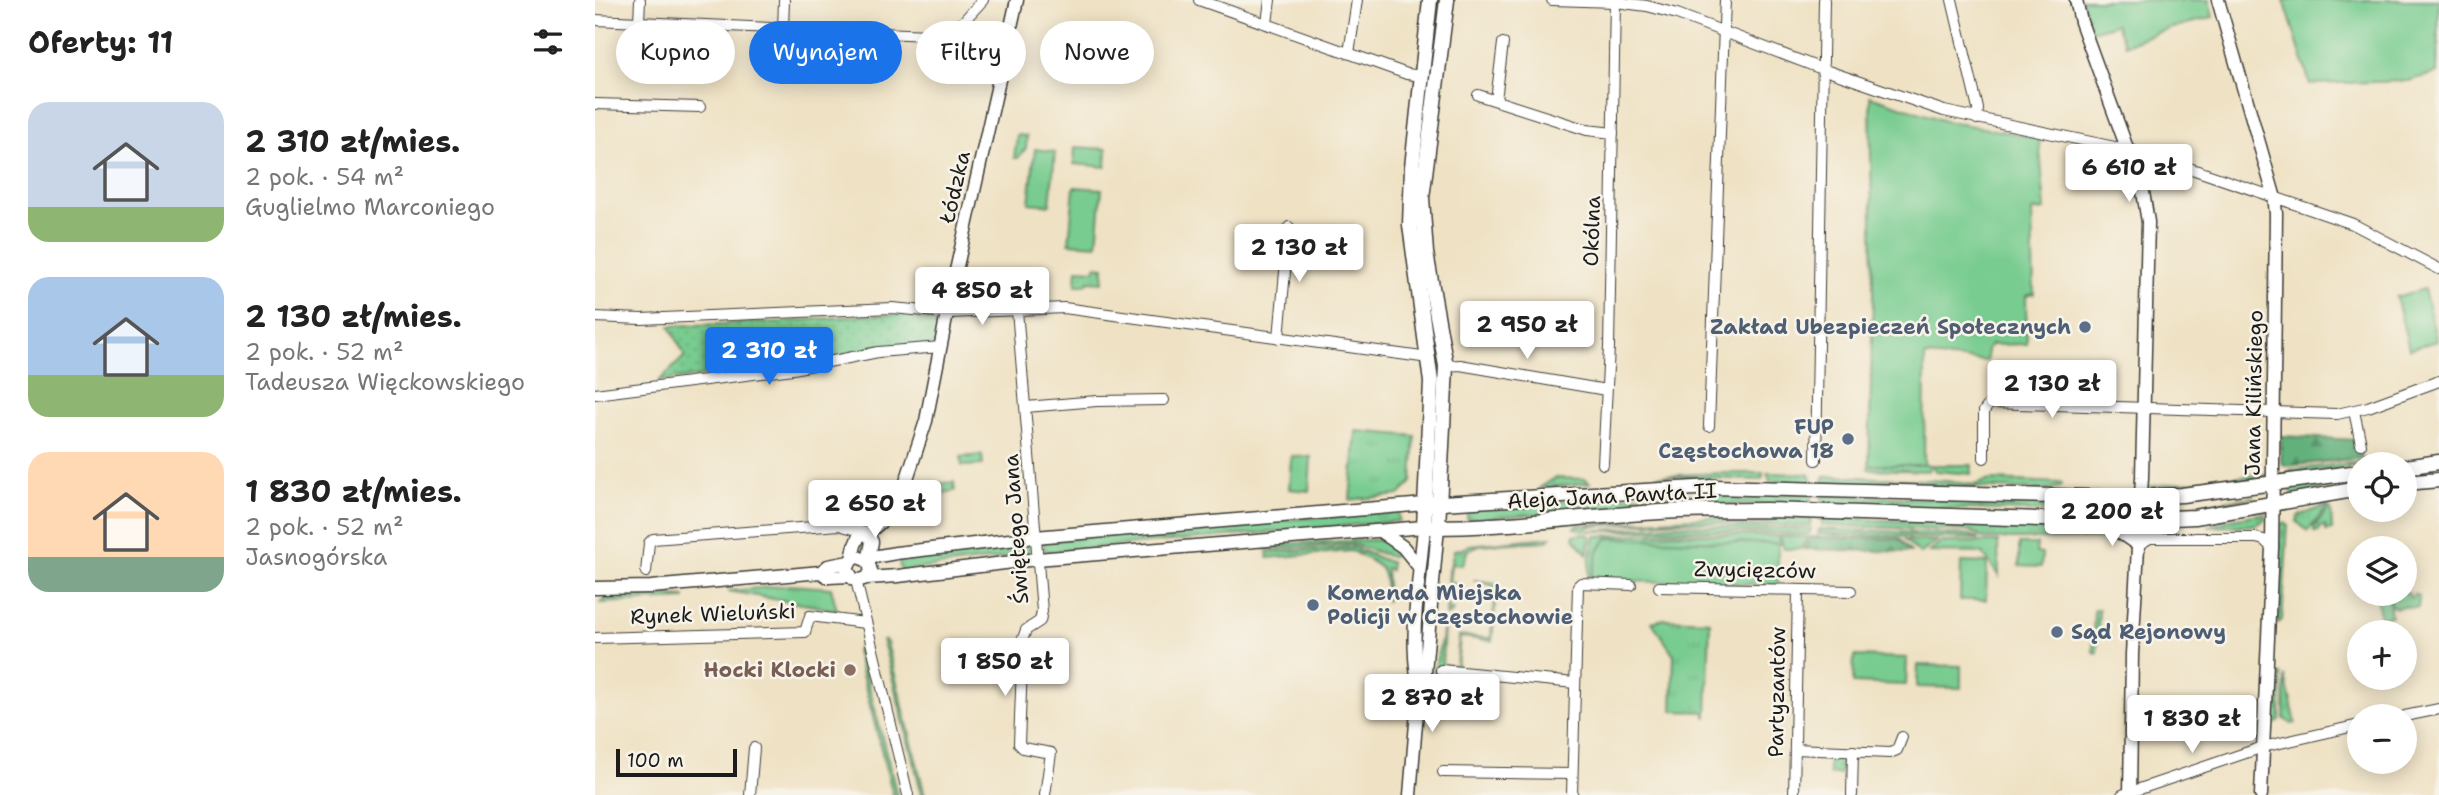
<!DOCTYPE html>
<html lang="pl">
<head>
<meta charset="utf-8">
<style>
  :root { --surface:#fff; --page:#f2f2f2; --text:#222; --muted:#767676; --accent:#1a73e8 }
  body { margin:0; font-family:"Shantell Sans",sans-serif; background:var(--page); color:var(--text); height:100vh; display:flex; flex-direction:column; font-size:26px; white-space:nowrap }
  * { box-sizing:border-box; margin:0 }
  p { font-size:23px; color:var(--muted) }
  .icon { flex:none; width:38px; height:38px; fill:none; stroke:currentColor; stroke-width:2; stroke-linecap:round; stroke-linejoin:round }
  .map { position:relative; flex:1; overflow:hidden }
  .panel { display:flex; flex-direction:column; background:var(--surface); width:595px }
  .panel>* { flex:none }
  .top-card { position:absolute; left:21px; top:21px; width:665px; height:63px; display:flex; gap:14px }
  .buttons { position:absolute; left:1752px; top:452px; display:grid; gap:14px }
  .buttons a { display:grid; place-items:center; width:70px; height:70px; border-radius:50%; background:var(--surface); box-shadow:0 4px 18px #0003; font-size:35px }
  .scale { position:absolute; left:21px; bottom:18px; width:121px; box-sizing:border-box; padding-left:7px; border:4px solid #1c1c1c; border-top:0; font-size:19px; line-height:24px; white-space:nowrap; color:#1c1c1c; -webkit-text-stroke:5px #f7f3e8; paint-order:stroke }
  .price { position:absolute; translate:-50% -60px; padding:0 16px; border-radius:7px; background:#fff; color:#222; font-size:23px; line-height:46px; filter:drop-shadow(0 2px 4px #0008) }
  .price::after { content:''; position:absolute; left:50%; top:42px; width:21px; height:16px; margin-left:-10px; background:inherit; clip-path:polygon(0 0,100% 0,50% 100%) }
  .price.active { background:var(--accent); color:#fff }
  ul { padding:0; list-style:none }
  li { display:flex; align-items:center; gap:21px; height:175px; padding:0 28px }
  li span { display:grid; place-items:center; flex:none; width:196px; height:140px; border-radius:21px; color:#555 }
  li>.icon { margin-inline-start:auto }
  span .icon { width:84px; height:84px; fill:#fffc; stroke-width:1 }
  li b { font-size:30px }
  h2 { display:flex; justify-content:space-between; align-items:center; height:84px; padding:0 28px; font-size:30px }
  .pill { padding:0 24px; border-radius:32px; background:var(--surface); box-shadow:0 4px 18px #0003; font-size:24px; line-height:63px }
  .pill.active { background:var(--accent); color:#fff }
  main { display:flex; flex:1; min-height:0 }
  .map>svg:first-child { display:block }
  .grass { fill:url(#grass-tufts); stroke:#4a7456; stroke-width:2 }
  .forest { fill:url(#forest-firs); stroke:#3f664b; stroke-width:2 }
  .park { fill:url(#park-dots); stroke:#4a7456; stroke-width:2 }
  .garden { fill:#78cc90; stroke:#4a7456; stroke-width:2 }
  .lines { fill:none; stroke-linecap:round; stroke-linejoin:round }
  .minor-casing { stroke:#3c3a35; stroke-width:12 }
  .tertiary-casing { stroke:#3c3a35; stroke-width:15 }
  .secondary-casing { stroke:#3c3a35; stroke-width:15 }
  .primary-casing { stroke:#3c3a35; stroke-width:17 }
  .minor { stroke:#fff; stroke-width:10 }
  .tertiary { stroke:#fff; stroke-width:12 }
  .secondary { stroke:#fff; stroke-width:12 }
  .primary { stroke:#fff; stroke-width:14 }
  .service-dot { fill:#5c6f8a; stroke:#f7f3e8; stroke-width:2.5 }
  .education-dot { fill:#8d6e63; stroke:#f7f3e8; stroke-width:2.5 }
  .labels { text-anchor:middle; stroke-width:5; stroke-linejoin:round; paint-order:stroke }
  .street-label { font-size:21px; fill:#1c1c1c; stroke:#f7f3e8 }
  .service-label { font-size:21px; font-weight:bold; fill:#4e5e75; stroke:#f7f3e8; text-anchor:end }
  .education-label { font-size:21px; font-weight:bold; fill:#785e54; stroke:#f7f3e8; text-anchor:end }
</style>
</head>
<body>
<main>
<section class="panel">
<h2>Oferty: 11<svg class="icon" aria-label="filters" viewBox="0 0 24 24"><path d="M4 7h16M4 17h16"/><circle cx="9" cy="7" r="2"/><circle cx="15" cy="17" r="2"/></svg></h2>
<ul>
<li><span style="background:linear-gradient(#c9d6e8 75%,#8fb573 0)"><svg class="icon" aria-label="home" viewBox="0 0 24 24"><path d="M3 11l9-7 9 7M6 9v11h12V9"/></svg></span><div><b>2 310 zł/mies.</b><p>2 pok. · 54 m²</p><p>Guglielmo Marconiego</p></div></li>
<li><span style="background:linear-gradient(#a9c7e8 70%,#8fb573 0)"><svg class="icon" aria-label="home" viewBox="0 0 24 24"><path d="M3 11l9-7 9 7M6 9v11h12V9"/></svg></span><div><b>2 130 zł/mies.</b><p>2 pok. · 52 m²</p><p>Tadeusza Więckowskiego</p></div></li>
<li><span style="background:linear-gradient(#ffd9b3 75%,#7fa58c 0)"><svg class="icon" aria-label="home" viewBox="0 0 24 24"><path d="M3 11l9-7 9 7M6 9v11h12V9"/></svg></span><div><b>1 830 zł/mies.</b><p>2 pok. · 52 m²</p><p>Jasnogórska</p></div></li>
</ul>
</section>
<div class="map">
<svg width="1844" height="795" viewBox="0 0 1844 795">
  <defs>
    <pattern id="grass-tufts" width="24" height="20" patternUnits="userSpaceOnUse" patternTransform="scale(1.75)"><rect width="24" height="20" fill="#78cc90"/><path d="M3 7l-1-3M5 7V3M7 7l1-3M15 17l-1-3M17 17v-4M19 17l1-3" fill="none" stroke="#67af7c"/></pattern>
    <pattern id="forest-firs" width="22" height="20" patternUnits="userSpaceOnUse" patternTransform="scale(1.75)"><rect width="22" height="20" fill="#62b07a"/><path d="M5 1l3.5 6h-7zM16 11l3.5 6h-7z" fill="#508e63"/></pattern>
    <pattern id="park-dots" width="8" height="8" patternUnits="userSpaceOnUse" patternTransform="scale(1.75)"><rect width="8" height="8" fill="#78cc90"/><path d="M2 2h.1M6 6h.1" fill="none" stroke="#67af7c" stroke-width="1.8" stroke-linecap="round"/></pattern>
  </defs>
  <rect width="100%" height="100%" fill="#f7f3e8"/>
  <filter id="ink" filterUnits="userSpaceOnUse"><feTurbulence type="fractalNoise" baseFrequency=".0143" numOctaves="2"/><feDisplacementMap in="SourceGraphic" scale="14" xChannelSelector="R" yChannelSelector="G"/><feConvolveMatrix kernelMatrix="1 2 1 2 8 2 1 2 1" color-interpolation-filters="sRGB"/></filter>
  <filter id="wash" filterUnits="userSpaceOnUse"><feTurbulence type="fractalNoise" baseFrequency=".00686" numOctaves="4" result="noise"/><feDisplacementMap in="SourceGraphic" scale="28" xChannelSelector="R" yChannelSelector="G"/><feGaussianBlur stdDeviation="1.57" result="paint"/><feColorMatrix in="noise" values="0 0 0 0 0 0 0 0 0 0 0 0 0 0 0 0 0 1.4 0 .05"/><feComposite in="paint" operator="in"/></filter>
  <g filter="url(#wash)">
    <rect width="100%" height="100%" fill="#efe2c4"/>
    <!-- grass -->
    <g class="grass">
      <path d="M761,431l59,5 -3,46 -13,13 -49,5z"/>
      <path d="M1786,460l-3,4h-19v2l-70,9 1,-5z"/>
      <path d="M1274,465h61l-1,6 -61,-2z"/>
      <path d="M1337,465h40l-1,9 -36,-3z"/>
      <path d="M1127,473h41v5l-4,2 -104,-4z"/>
      <path d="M1172,473l42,1 3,8 -42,-1z"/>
      <path d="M1666,474h6v3l-76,11 -44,3v-4z"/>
      <path d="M1237,476l114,5 28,4 16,-5 72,3 -1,4 -16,3 -222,-8 1,-5z"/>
      <path d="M960,478l31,1 4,4 -51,5z"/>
      <path d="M1764,479v3l-67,13 -1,-7z"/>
      <path d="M1163,493l53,1v10l-157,1 -187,14v-10l157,-13z"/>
      <path d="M1227,495l299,10 1,9 -300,-10z"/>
      <path d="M1660,497l-51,9 -47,4 2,-1z"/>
      <path d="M1734,505l-21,26 -11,-9 1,-6z"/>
      <path d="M1734,509h2l1,21 -6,1 -1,-5 -5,1v4l-6,1v-5z"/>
      <path d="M803,510l1,11 -354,31 -2,-11z"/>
      <path d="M1671,513l-1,7 -11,5 -46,2 23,-8z"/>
      <path d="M1132,516l84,2 -1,8 -131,-5 -88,5 -7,4 -10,-2 3,-3z"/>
      <path d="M1227,518l158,6 121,8 19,5 -2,2h-134l-13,-8 -149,-6z"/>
      <path d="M1689,523l4,2 -6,95 -4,3 3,-99z"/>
      <path d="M1082,525l134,4 -1,4 -4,1 -119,-4 -100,1z"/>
      <path d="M1224,529l151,6 9,4 -161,-5z"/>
      <path d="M989,533l7,3 -4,18 -13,-16v-3z"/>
      <path d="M1083,533l99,3 4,8 -173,-6 -9,11 -9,31h-2l2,-24 5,-20z"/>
      <path d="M1185,536l28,1 -7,12h-17z"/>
      <path d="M956,537l-4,4 -68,4 -11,5 -6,15 -11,-1 -2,18 6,1v3h-6l-2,23 6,1 -2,4 -5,2 3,-44 5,-22 8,-1 7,-4z"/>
      <path d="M779,540l10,1 15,6 -4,7 -4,3 -38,-13 -88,5 -1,-2 4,-3z"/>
      <path d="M1310,540l32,1 -17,13z"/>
      <path d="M1346,542h57l1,34 -17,-23 -52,-1z"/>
      <path d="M433,543l2,8 -2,4 -128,16 -1,-14z"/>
      <path d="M1424,544h18l-1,9 6,1 -1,13 -22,-1z"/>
      <path d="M758,547l6,2 -2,5 -5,-3 -84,7 -1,-6z"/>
      <path d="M767,551l29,12 -1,7 -4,-2 2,32 -2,1c-2,-31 2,-33 -27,-46z"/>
      <path d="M878,580l24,3 -5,58 -32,-4 -3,31 -23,4 10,-46 -2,39 14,1 3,-30 32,2 4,-48 -5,-6z"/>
      <path d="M195,585l41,3 6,22 -109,-19z"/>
      <path d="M67,595l23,2v2l-84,4 5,-5z"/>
      <path d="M1499,609h5l-2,44 -4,-1z"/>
      <path d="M1069,619l46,2 -3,96h-2v-5l-33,-1 2,-56 -22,-33z"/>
      <path d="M290,640l2,3 38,152h-3l-39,-154z"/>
      <path d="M264,647l38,148h-4l-37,-144z"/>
      <path d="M1686,674l-1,46 -5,4 -6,1 3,-43 2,-5z"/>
      <path d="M1690,676l11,47 -4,1 -8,-5z"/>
    </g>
    <!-- forest -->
    <g class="forest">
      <path d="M1686,436l77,4 4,18 -76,8 -5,-4z"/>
      <path d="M1216,537l88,2 12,13 -107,-3z"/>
    </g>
    <!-- park -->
    <g class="park">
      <path d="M422,135l10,1 -1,12 -8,10h-4z"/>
      <path d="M500,266l9,1 -1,15 -14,-1 -4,4h-9l1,-16 18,1z"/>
      <path d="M273,315h42l23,3 6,11 -3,15 -143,22 -134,15 26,-25 -15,-30 101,-4 2,2 8,-2z"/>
      <path d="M387,455l1,10 -21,1 -1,-9z"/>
      <path d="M359,482l1,9 -33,5 -1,-8 2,-3z"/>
      <path d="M1810,592l4,1v4h4l1,-3 5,2 -1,12 -16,-2 -5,2 -6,-2 -1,-6c3,-8 9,-5 15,-8z"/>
      <path d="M1234,755l12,1v18h-12z"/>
    </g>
    <!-- garden -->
    <g class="garden">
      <path d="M1487,0h127l4,17 -56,15 -32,13 -9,-21 -25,7z"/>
      <path d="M1689,0h155l-2,73 -29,8 -98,3z"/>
      <path d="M1275,96l75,25 94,17 6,72 -13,1 2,83 -8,2 1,48 -36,1 -4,4v12l-62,-5 -1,109h-55l4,-174z"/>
      <path d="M480,147l32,2 -1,18 -32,-3z"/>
      <path d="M440,149l20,3 -5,53 -21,-2z"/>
      <path d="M479,187l28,2 -5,56 -28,-2z"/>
      <path d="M1829,289l13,52 -28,8 -13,-52z"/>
      <path d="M696,456l20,1 -2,34 -20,-2z"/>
      <path d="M1013,538l170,6v41l-188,-5 9,-31z"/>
      <path d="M1366,562l26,1 -1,37h-26z"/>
      <path d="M1793,595l3,21 -11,2 -3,-21z"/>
      <path d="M1259,656l53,2 -1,27 -53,-2z"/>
      <path d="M1323,665l43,1v22l-44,-1z"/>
    </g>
  </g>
  <g filter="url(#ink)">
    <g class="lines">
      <!-- minor casing -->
      <g class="minor-casing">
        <g id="minor">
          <path d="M604,0l208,74 15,2"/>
          <path d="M957,0l63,2 32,4 30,8 145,55 122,42 204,43 205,70 86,45"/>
          <path d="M1357,0l26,109 -1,10"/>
          <path d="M0,20l333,15 32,-10 23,-25"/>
          <path d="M44,21l1,-21"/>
          <path d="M672,23l3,-23"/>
          <path d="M188,30l1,-30"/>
          <path d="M754,53l8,-53"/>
          <path d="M883,95l109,35 26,3"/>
          <path d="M901,100l7,-57"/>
          <path d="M0,104l105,3"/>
          <path d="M1501,147l36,14 34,2"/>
          <path d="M422,310l25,301 -2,10 -14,9 -3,8 -4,106 4,4 28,5 -6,42"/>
          <path d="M0,317l46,2 251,-11 55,5 117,-5 365,50"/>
          <path d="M684,338l10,-111"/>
          <path d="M851,366l14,-1 146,25"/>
          <path d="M0,394l198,-25 85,-17 63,-5"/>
          <path d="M431,407l71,-6 67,-1"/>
          <path d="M1759,411l7,33"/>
          <path d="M1114,426l16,-426"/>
          <path d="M1389,458v-47l6,-8 347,11 31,-7 71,-26"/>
          <path d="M1221,460l8,-460"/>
          <path d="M1008,464l6,-117 6,-347"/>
          <path d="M1543,545l12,-7h106l8,2 8,8"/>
          <path d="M51,572l3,-29 4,-4 186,-14 29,8"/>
          <path d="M261,580l52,215"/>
          <path d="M1064,587l192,4"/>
          <path d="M0,638l210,-6 5,-16 55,7"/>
          <path d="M846,670l134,13"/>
          <path d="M1810,716l34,-7"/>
          <path d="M1200,749l95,4 7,-3 5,-13"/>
          <path d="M848,772l129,2"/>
          <path d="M155,795l4,-47"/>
          <path d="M977,795l6,-209 3,-3 50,2"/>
          <path d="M1199,795l4,-205"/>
          <path d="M1257,795l1,-44"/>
          <path d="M1527,795l141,-48 96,-22"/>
        </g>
      </g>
      <!-- tertiary casing -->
      <g class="tertiary-casing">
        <g id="tertiary">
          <path d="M1481,0l5,22 62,170 5,30 -6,255 -10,177 -2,141"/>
          <path d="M1623,0l56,195 2,19 -4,334 -11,247"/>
          <path d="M1508,521l35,24"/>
          <path d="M273,533l4,9 -4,19"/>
          <path d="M257,559l3,-14 4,-9 9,-3 22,-19 9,-11 27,-82 25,-128 66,-293"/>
          <path d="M273,561l5,-4 23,-4 139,-16 390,-33"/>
          <path d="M226,572l7,-6 21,-4"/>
          <path d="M272,578l4,-7 -3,-10 -10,-4 -6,2 -5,10 6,10 7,1 7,-2 31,-2 139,-17 387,-32"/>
          <path d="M0,588l56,-1 170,-15 7,5 22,-1"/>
        </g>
      </g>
      <!-- secondary casing -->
      <g class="secondary-casing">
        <g id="secondary">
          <path d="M785,531l23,16 16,20"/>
          <path d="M824,687c-11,-49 1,-110 5,-160"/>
          <path d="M815,795l9,-108 6,-15 13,-145"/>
        </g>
      </g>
      <!-- primary casing -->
      <g class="primary-casing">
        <g id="primary">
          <path d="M835,0l-18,167 -2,58 21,157 -7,145c78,1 157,-11 236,-15 35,-2 71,-2 107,-2l336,11 92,-4 164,-28"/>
          <path d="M1810,467l34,-5"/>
          <path d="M1810,483l34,-3"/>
          <path d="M830,504l288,-17 410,11 59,-3 177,-23"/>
          <path d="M843,527l8,-161 -20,-113 -4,-55 25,-198"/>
        </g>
      </g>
      <!-- minor -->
      <use href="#minor" class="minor"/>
      <!-- tertiary -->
      <use href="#tertiary" class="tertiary"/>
      <!-- secondary -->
      <use href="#secondary" class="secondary"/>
      <!-- primary -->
      <use href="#primary" class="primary"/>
    </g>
  </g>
  <!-- markers -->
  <g class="service-dot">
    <circle cx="1490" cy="327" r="7"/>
    <circle cx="1253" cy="439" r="7"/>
    <circle cx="718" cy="605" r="7"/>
    <circle cx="1462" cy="632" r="7"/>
  </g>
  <circle class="education-dot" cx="255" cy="670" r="7"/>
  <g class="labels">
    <!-- street labels -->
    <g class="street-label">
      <text transform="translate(360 187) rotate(-77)" y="7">Łódzka</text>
      <text transform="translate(997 231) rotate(-88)" y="7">Okólna</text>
      <text transform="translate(1659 393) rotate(-89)" y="7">Jana Kilińskiego</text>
      <text transform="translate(1017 496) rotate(-3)" y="7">Aleja Jana Pawła II</text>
      <text transform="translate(421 529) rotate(-94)" y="7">Świętego Jana</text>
      <text transform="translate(1160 570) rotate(1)" y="7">Zwycięzców</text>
      <text transform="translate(118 614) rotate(-2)" y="7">Rynek Wieluński</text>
      <text transform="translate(1182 692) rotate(-89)" y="7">Partyzantów</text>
    </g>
    <!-- service labels -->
    <g class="service-label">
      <text x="1476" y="334">Zakład Ubezpieczeń Społecznych</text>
      <text x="1239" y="434">FUP<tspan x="1239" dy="24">Częstochowa 18</tspan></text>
      <text x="732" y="600" text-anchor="start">Komenda Miejska<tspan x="732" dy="24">Policji w Częstochowie</tspan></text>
      <text x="1476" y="639" text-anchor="start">Sąd Rejonowy</text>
    </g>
    <!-- education labels -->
    <g class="education-label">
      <text x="241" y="677">Hocki Klocki</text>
    </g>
  </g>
</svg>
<div class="buttons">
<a><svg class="icon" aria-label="locate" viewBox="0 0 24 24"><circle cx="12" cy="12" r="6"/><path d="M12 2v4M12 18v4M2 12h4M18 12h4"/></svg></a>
<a><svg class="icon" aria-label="layers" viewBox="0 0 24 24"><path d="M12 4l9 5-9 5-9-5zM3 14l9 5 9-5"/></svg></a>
<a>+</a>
<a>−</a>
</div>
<div class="scale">100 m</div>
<b class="price" style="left:1534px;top:204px">6 610 zł</b>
<b class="price" style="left:704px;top:284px">2 130 zł</b>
<b class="price" style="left:387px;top:327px">4 850 zł</b>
<b class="price" style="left:932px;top:361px">2 950 zł</b>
<b class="price active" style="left:174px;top:387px">2 310 zł</b>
<b class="price" style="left:1457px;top:420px">2 130 zł</b>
<b class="price" style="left:280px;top:540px">2 650 zł</b>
<b class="price" style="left:1517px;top:548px">2 200 zł</b>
<b class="price" style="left:410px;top:698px">1 850 zł</b>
<b class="price" style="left:837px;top:734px">2 870 zł</b>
<b class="price" style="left:1597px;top:755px">1 830 zł</b>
<div class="top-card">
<a class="pill">Kupno</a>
<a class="pill active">Wynajem</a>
<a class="pill">Filtry</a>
<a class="pill">Nowe</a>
</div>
</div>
</main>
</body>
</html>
